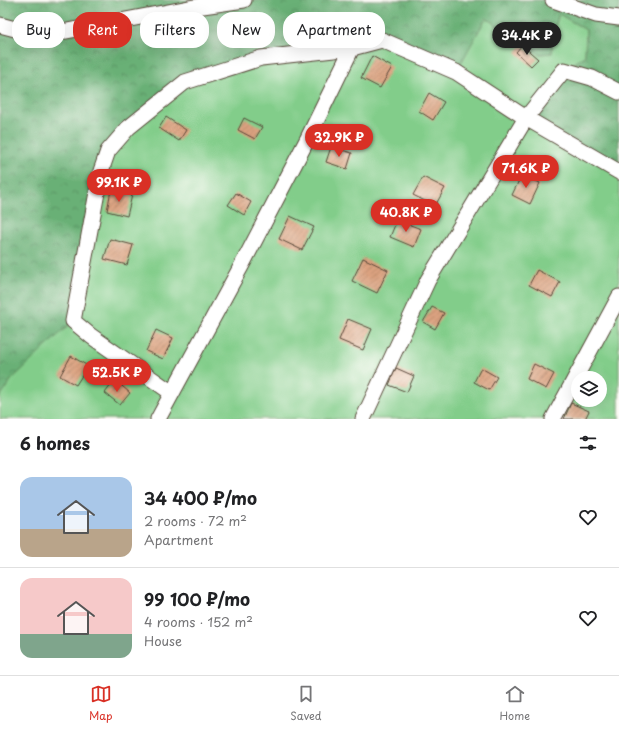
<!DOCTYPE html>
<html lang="en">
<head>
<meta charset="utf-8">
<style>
  :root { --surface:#fff; --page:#f6f6f6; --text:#202124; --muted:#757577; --line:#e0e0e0; --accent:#d93025 }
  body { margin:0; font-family:"Playpen Sans",sans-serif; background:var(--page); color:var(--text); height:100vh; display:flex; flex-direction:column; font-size:15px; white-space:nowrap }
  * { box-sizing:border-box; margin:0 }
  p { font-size:13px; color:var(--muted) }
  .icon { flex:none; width:22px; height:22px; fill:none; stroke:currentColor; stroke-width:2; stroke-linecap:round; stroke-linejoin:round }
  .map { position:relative; height:419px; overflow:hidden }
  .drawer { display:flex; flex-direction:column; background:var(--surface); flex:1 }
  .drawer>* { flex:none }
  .top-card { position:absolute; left:12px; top:12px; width:400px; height:36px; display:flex; gap:8px }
  .buttons { position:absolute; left:571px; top:371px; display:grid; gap:8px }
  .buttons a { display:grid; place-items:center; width:36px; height:36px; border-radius:50%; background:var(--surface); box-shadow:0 4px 16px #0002; font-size:20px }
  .price { position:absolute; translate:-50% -34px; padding:0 9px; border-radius:14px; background:var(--accent); color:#fff; font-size:13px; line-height:26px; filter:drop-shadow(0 1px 2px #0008) }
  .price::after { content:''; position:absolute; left:50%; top:24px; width:12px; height:9px; margin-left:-6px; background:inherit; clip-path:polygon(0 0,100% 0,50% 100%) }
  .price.current { background:#222; color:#fff }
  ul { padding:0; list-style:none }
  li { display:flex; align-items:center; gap:12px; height:100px; padding:0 20px }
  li+li { border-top:1px solid var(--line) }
  li span { display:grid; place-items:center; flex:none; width:112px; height:80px; border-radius:12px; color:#555 }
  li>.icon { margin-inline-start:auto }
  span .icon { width:48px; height:48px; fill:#fffc; stroke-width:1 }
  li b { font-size:17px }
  h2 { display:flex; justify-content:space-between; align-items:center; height:48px; padding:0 20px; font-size:17px }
  .chip { padding:0 14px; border-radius:16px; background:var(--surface); box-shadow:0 4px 16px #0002; font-size:14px; line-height:36px }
  .chip.current { background:var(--accent); color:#fff }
  .tab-bar { display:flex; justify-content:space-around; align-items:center; height:56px; border-top:1px solid var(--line); background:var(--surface); font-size:11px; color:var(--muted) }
  .tab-bar a { display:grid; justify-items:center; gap:2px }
  .tab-bar .current { color:var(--accent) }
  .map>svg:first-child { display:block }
  .green { fill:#82cd8a; stroke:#5e7c54; fill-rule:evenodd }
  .forest { fill:url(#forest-crowns); stroke:#526d4a }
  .building { fill:url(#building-hatch) }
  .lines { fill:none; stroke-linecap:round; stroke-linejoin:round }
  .minor-casing { stroke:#564637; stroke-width:17 }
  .minor { stroke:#fff; stroke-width:15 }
</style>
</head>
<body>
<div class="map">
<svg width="619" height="419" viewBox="0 0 619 419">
  <defs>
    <pattern id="forest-crowns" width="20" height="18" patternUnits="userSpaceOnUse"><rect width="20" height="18" fill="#69b076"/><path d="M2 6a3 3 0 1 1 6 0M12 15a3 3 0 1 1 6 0" fill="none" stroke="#588f60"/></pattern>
    <pattern id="building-hatch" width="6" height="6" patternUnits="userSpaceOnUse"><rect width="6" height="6" fill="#dba280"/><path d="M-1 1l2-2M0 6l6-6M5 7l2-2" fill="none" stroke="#b38468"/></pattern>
  </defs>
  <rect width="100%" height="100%" fill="#fdfcf7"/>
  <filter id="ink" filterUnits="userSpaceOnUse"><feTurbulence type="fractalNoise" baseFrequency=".025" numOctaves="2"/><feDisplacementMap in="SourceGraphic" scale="8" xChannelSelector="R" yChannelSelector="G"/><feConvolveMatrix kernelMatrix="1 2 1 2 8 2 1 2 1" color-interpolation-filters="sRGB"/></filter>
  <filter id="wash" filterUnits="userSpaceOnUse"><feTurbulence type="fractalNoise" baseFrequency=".012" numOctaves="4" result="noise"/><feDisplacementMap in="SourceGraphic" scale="16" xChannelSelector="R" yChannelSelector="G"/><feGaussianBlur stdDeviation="0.9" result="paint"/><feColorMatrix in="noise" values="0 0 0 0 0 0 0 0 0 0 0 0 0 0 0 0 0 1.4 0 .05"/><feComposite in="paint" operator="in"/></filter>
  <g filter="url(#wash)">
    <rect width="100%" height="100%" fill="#f1e3c7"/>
    <!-- green -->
    <path class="green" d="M559,14l27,16 -1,26 -21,14 55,106v243h-619v-22l11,-17 97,-229 77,-69 76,-24 225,-40 53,36 13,-1v-17zM578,378h22v22h-22z"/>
    <!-- forest -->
    <path class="forest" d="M0,0h619v176l-88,-55 33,-51 21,-14 1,-26 -27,-16 -7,22v17l-13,1 -53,-36 -30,54 -74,-32 -197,42 -77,69 -35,170 -62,59 -11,17z"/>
    <g id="blocks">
      <!-- building -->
      <g class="building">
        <path d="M522,45l16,14 -7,7 -15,-14z"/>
        <path d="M372,56l20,11 -12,21 -19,-10z"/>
        <path d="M429,93l15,9 -11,18 -14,-9z"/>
        <path d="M166,117l20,13 -7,11 -20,-13z"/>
        <path d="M244,118l18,9 -7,12 -17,-9z"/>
        <path d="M331,147l21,6 -5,16 -21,-7z"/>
        <path d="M522,174l18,9 -10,21 -18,-9z"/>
        <path d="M423,177l22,11 -10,18 -22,-11z"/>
        <path d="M111,190l21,5 -5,21 -20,-5z"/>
        <path d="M236,193l15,9 -7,13 -16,-10z"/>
        <path d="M290,216l24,11 -12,23 -23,-11z"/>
        <path d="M397,220l24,9 -7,18 -24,-10z"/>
        <path d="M110,239l23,6 -6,20 -23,-6z"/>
        <path d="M363,258l25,12 -11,23 -25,-12z"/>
        <path d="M537,270l23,12 -8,15 -23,-12z"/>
        <path d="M432,307l12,6 -9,16 -12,-7z"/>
        <path d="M348,319l24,10 -9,21 -24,-10z"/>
        <path d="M156,330l17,8 -10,21 -17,-8z"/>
        <path d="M71,356l17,10 -12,19 -16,-9z"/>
        <path d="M534,364l20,10 -8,15 -19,-10z"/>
        <path d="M396,368l18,8 -7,16 -18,-7z"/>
        <path d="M481,368l16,9 -8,13 -15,-8z"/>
        <path d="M115,380l15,13 -10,12 -15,-12z"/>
        <path d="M571,403l18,8 -4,8h-21z"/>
      </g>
    </g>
  </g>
  <g filter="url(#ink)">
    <use href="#blocks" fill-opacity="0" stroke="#564637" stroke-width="1"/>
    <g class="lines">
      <!-- minor casing -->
      <g class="minor-casing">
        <g id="minor">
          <path d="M553,0l43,15 23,3"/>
          <path d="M0,25l34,9h17l138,-26 55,-8"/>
          <path d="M172,393l-81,-57 -18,-15 28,-150 7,-20 20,-23 57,-46 76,-24 91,-10 30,-8 74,32 70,46 93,54"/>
          <path d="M158,419l86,-158 63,-121 45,-92"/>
          <path d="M363,419l65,-139 98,-162 38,-48 28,8 27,14"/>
          <path d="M553,419l66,-122"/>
        </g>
      </g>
      <!-- minor -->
      <use href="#minor" class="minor"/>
    </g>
  </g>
</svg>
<div class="buttons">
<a><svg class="icon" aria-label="layers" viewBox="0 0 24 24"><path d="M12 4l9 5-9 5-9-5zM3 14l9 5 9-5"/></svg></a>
</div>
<b class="price current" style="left:527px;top:56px">34.4K ₽</b>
<b class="price" style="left:339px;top:158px">32.9K ₽</b>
<b class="price" style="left:526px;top:189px">71.6K ₽</b>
<b class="price" style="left:119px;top:203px">99.1K ₽</b>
<b class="price" style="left:406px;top:233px">40.8K ₽</b>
<b class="price" style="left:117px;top:393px">52.5K ₽</b>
<div class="top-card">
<a class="chip">Buy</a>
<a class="chip current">Rent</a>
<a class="chip">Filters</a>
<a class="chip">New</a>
<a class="chip">Apartment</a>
</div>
</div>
<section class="drawer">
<h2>6 homes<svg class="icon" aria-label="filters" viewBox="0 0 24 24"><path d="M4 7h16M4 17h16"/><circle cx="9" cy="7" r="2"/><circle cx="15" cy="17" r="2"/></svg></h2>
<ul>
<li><span style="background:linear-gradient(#a9c7e8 65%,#b9a48a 0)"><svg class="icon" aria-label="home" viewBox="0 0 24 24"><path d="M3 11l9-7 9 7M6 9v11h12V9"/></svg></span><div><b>34 400 ₽/mo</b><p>2 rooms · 72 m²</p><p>Apartment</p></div><svg class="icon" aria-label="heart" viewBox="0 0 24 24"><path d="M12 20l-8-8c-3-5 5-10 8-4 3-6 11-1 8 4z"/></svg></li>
<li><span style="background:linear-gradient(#f6c9c9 70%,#7fa58c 0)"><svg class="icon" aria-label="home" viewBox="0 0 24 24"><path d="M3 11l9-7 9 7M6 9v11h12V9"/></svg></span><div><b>99 100 ₽/mo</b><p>4 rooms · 152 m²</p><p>House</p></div><svg class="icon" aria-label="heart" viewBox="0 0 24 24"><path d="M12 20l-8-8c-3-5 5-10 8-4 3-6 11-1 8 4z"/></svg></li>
</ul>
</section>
<nav class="tab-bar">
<a class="current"><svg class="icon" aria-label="map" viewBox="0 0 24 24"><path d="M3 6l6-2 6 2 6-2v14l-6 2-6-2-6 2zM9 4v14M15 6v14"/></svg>Map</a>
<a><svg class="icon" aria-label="saved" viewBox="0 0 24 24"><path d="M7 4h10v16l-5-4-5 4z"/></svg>Saved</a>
<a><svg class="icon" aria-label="home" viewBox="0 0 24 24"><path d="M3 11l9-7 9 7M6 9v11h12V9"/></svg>Home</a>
</nav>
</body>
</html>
